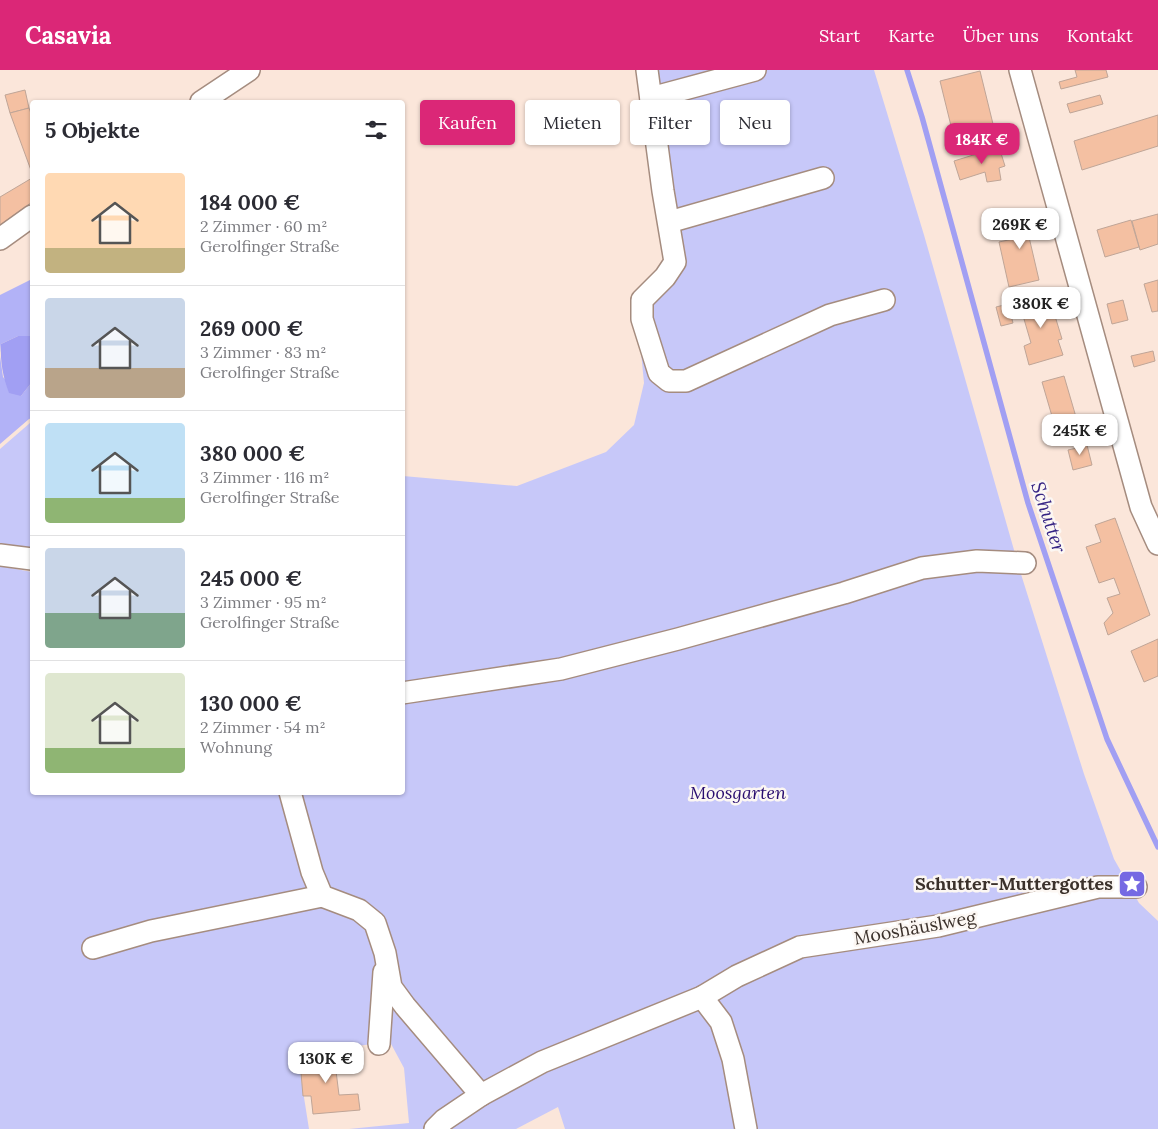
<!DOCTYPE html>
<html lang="de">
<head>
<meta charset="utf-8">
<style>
  :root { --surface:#fff; --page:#f2f2f3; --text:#2b2b33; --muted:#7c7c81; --line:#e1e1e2; --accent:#db2777 }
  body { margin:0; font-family:Lora,serif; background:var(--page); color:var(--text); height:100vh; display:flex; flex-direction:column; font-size:19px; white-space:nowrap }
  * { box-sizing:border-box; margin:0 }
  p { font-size:16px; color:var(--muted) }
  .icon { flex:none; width:28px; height:28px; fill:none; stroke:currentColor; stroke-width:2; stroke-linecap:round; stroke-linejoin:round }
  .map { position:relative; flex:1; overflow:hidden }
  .side { position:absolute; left:30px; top:30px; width:375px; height:695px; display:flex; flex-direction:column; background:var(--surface); border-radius:5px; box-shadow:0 1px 4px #0004 }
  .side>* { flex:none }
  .guide { position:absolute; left:420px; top:30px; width:475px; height:45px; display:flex; gap:10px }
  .price { position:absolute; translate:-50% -42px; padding:0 11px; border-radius:10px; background:#fff; color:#222; font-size:16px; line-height:32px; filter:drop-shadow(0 1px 2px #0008) }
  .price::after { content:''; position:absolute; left:50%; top:30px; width:15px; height:11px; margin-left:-8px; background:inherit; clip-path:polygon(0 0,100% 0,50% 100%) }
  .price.active { background:var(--accent); color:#fff }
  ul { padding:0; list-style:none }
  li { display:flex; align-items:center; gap:15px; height:125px; padding:0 15px }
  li+li { border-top:1px solid var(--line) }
  li span { display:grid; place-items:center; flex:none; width:140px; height:100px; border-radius:5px; color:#555 }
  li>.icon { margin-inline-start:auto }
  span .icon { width:60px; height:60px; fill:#fffc; stroke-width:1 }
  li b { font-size:21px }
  h2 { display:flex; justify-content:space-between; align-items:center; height:60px; padding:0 15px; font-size:21px }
  .tag { padding:0 18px; border-radius:5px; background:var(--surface); box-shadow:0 1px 4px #0004; font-size:18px; line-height:45px }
  .tag.active { background:var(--accent); color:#fff }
  header { display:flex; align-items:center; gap:30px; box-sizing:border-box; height:70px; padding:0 25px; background:var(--accent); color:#fff }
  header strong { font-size:24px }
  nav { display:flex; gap:28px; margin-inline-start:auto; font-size:18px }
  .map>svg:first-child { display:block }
  .green { fill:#c7c8f9 }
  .forest { fill:#b2b2f7 }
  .water { fill:#a19ff3 }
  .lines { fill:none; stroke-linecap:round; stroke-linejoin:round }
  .stream { stroke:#a19ff3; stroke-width:5.5 }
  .building { fill:#f4c0a2; stroke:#bfa597 }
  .minor-casing { stroke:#a58c7f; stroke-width:24 }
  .minor { stroke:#fff; stroke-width:21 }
  .labels { text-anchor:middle; stroke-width:5; stroke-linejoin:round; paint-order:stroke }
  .park-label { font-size:18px; font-style:italic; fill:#280c6f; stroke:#fcf7f3 }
  .poi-label { font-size:18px; font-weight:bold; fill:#3b312b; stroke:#fcf7f3; text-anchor:end }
  .street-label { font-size:18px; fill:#3b312b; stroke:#fcf7f3 }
  .water-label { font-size:19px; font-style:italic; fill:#362484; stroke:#fcf7f3 }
</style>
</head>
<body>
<header>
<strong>Casavia</strong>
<nav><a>Start</a><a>Karte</a><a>Über uns</a><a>Kontakt</a></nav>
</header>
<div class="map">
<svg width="1158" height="1059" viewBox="0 0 1158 1059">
  <rect width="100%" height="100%" fill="#fbe6da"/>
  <!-- green -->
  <g class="green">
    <path d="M641,0h233l50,165 96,336 64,203 30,85 25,44 19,18v208h-593l-7,-22 -42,22h-167l60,-6 -5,-55 -14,-26 -93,11 12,76h-309v-563l32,6v220h370l1,-316 114,10 89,-34 28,-27 10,-42 -8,-83 31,-38z"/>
    <path d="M30,353h2v128l-32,-5v-97z"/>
  </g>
  <!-- forest -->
  <g class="forest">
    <path d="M32,209v57h-14l-17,8 -1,9v-58z"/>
    <path d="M0,286l3,21 18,19 11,-14v36l-3,1 -29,25z"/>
  </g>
  <!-- water -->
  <path class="water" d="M18,266h14v46l-11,14 -12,-3c-6,-16 -9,-31 -8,-49z"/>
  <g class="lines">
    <!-- stream -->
    <path class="stream" d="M907,0l15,47 106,386 79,236 51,108"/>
  </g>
  <!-- building -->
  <g class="building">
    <path d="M1075,0h31l2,7 -47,12 -2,-7 18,-5z"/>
    <path d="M980,1l13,53 -40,10 -13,-53z"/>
    <path d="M25,20l4,18 -19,5 -5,-18z"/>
    <path d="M1100,25l3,9 -33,9 -3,-9z"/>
    <path d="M29,38l3,8v57l-22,-60z"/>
    <path d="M1158,45v31l-76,24 -8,-29z"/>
    <path d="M999,77l6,19 -6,2 2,12 -14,2 -2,-10 -25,8 -6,-19z"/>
    <path d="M32,108v24l-32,23v-28z"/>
    <path d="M1030,139l7,26 -8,2 10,43 -30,7 -10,-45 14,-3 -7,-23z"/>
    <path d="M1158,144v30l-18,6 -8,-29z"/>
    <path d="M1131,150l8,27 -34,10 -8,-27z"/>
    <path d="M1158,210v31l-6,1 -8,-28z"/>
    <path d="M1048,223l14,46 -4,1 5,15 -34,10 -5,-19 7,-3 -12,-41z"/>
    <path d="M1123,230l5,20 -16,4 -5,-20z"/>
    <path d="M1008,234l5,19 -12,3 -5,-19z"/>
    <path d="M1153,281l2,10 -21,6 -3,-11z"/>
    <path d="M1064,306l12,41 -22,6 -12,-41z"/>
    <path d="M1086,371l6,24 -19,5 -5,-20 9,-2 -2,-5z"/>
    <path d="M1115,448l35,97 -42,20 -4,-12 9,-10 -6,-15 13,-4 -6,-16 -15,5 -13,-36 15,-5 -6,-17z"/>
    <path d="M1158,569v37l-14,6 -13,-31z"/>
    <path d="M343,981l2,19 -9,1 3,24 19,-1 2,16 -47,4 -2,-18h-8l-2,-23 5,-1 -2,-17z"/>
  </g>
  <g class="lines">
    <!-- minor casing -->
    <g class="minor-casing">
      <g id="minor">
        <path d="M647,0l16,121 12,71 -10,15 -23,23v19l17,54 10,8h17l144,-66 54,-15"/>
        <path d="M1020,0l121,437 17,37"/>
        <path d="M651,28l104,-28"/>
        <path d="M201,32l48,-32"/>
        <path d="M669,152l154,-44"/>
        <path d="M0,169l32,-23"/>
        <path d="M0,485l32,4"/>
        <path d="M402,623l159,-24 117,-30 166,-46 78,-25 55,-7 48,2"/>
        <path d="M290,722l22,80 10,24 37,14 16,13 10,30 6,34 14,19 76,89 -37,25 -9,9"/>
        <path d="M93,878l58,-17 171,-35"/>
        <path d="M702,927l19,25 12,37 13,70"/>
        <path d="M379,974l5,-72"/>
        <path d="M481,1025l61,-33 160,-65 35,-21 63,-29 138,-21 160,-39h38"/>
      </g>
    </g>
    <!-- minor -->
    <use href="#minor" class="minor"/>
  </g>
  <!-- icons -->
  <defs>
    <g id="sight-square" transform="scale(1.4375)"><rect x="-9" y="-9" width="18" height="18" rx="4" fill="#7569e3" stroke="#fcf7f3"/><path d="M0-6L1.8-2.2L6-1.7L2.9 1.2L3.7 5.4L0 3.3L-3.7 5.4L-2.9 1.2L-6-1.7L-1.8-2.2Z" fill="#fff"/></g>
  </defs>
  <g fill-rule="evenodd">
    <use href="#sight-square" x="1132" y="814"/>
  </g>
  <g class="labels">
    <!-- park labels -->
    <g class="park-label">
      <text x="738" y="729">Moosgarten</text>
    </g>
    <!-- poi labels -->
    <g class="poi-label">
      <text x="1113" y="820">Schutter-Muttergottes</text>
    </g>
    <!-- street labels -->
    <g class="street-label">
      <text transform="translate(915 858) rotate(-10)" y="6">Mooshäuslweg</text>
    </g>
    <!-- water labels -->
    <g class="water-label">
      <text transform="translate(1049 447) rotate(72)" y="7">Schutter</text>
    </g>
  </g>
</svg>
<b class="price active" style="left:982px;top:95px">184K €</b>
<b class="price" style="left:1020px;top:180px">269K €</b>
<b class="price" style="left:1041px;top:259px">380K €</b>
<b class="price" style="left:1080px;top:386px">245K €</b>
<b class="price" style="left:326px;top:1014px">130K €</b>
<div class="guide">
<a class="tag active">Kaufen</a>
<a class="tag">Mieten</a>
<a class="tag">Filter</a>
<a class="tag">Neu</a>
</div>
<section class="side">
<h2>5 Objekte<svg class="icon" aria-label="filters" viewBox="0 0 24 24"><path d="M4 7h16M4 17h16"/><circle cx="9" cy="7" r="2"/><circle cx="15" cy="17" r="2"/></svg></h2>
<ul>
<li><span style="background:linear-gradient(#ffd9b3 75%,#c2b280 0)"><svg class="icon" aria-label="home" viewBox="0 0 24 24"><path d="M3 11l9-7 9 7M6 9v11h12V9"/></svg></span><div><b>184 000 €</b><p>2 Zimmer · 60 m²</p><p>Gerolfinger Straße</p></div></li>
<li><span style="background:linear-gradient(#c9d6e8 70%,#b9a48a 0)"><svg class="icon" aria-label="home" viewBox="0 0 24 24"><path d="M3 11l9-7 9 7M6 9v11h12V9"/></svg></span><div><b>269 000 €</b><p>3 Zimmer · 83 m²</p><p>Gerolfinger Straße</p></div></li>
<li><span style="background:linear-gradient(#bfe0f5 75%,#8fb573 0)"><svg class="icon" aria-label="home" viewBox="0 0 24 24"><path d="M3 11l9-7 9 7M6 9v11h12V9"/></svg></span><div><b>380 000 €</b><p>3 Zimmer · 116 m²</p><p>Gerolfinger Straße</p></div></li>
<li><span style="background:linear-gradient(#c9d6e8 65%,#7fa58c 0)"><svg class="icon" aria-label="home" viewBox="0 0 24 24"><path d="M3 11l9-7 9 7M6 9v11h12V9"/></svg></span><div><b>245 000 €</b><p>3 Zimmer · 95 m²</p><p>Gerolfinger Straße</p></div></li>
<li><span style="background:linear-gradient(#dfe7d0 75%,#8fb573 0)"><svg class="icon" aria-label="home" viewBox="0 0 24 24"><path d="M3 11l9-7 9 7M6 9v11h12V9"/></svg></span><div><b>130 000 €</b><p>2 Zimmer · 54 m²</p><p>Wohnung</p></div></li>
</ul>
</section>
</div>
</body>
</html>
